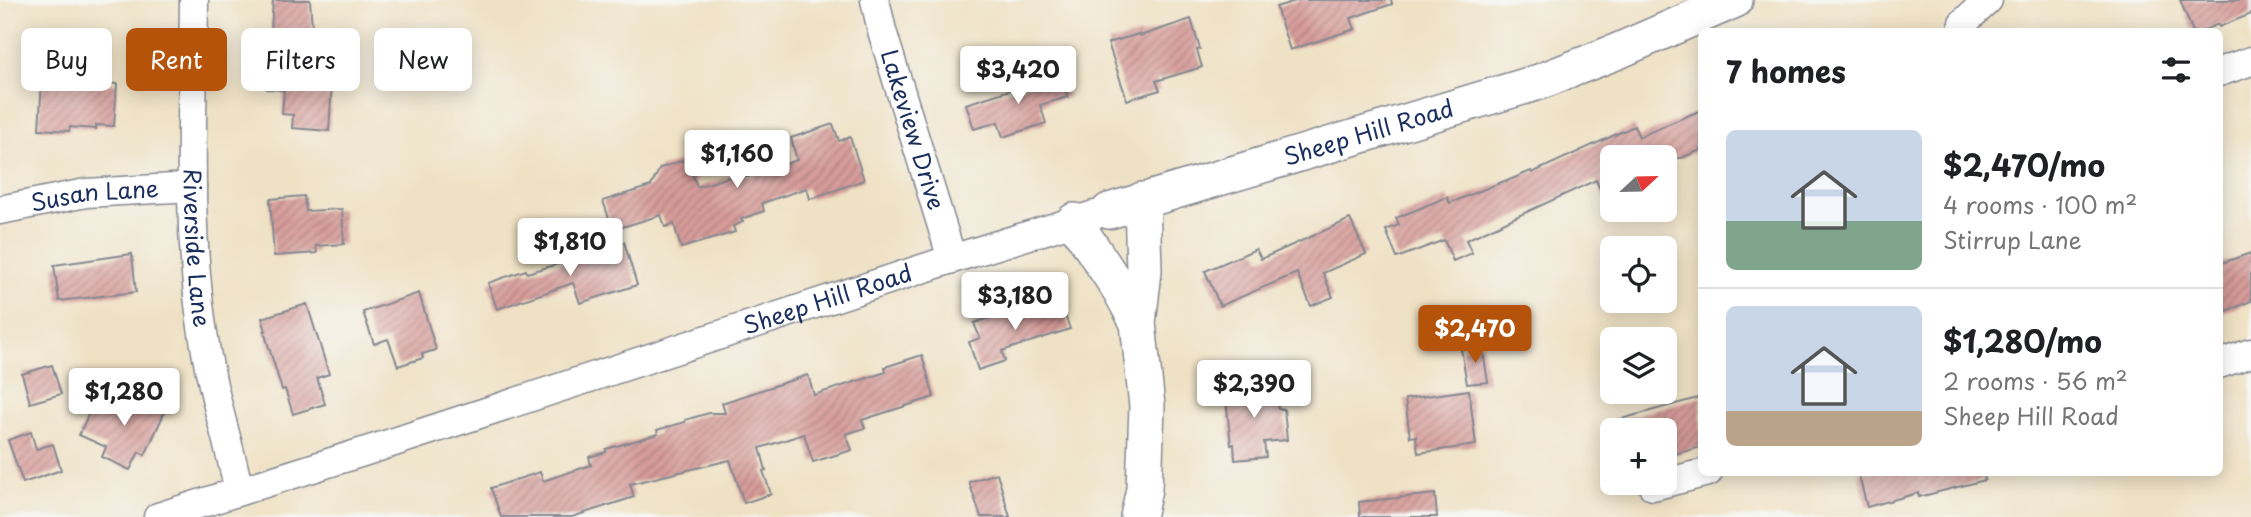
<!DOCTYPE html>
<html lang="en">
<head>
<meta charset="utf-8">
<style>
  :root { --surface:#fff; --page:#f6f6f6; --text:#202124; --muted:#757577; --line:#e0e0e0; --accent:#b45309 }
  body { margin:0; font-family:"Playpen Sans",sans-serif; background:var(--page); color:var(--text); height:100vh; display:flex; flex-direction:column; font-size:26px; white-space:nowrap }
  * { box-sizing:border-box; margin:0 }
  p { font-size:23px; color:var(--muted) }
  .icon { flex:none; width:38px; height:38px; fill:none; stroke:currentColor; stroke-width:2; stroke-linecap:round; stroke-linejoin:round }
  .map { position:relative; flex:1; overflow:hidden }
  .side { position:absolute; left:1698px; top:28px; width:525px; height:448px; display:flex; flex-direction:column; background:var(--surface); border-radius:10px; box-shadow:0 4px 18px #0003 }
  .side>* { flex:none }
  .top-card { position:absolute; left:21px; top:28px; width:665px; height:63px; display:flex; gap:14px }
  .needle { width:46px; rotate:68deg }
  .tools { position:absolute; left:1600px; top:145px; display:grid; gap:14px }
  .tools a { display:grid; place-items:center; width:77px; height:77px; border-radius:10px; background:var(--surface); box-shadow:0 4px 18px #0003; font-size:35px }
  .price { position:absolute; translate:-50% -60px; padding:0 16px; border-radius:7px; background:#fff; color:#222; font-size:23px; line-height:46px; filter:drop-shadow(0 2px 4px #0008) }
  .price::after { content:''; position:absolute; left:50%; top:42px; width:21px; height:16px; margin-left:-10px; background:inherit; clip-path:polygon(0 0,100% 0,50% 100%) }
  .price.current { background:var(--accent); color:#fff }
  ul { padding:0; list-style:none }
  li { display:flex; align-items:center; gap:21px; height:175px; padding:0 28px }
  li+li { border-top:2px solid var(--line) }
  li span { display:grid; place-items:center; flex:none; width:196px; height:140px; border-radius:10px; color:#555 }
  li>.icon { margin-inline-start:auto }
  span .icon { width:84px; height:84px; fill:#fffc; stroke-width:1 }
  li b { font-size:30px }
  h2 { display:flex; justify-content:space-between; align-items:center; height:84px; padding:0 28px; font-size:30px }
  .pill { padding:0 24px; border-radius:10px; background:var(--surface); box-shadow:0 4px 18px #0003; font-size:24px; line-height:63px }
  .pill.current { background:var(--accent); color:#fff }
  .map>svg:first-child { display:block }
  .building { fill:url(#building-hatch) }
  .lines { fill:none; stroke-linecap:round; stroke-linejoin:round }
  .minor-casing { stroke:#858891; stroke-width:31 }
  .tertiary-casing { stroke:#858891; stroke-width:38 }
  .minor { stroke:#fff; stroke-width:28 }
  .tertiary { stroke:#fff; stroke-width:35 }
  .labels { text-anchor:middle; stroke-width:5; stroke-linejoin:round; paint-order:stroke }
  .street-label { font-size:23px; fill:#1b2f5e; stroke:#f6f6f2 }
</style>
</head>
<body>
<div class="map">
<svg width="2251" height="517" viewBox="0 0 2251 517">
  <defs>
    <pattern id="building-hatch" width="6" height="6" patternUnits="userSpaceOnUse" patternTransform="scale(1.75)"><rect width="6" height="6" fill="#d79c99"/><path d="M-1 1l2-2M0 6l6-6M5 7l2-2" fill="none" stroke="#ae8080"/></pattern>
  </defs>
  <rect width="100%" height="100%" fill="#f6f6f2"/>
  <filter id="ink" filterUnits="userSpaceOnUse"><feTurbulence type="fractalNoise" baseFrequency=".0143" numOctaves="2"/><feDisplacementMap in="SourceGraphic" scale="14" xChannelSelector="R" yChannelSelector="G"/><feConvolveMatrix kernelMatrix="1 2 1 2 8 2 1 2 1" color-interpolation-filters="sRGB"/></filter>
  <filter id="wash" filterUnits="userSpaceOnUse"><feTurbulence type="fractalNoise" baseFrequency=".00686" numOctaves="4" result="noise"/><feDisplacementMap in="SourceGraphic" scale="28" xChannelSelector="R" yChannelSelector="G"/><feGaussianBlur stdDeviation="1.57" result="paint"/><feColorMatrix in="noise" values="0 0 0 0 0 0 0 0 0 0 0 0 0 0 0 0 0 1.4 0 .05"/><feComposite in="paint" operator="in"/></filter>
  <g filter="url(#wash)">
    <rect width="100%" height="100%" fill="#efe1c4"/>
    <g id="blocks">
      <!-- building -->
      <g class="building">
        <path d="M273,0h37l4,53 8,1 1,6 20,1 -2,22h-9l-3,48 -37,-3 1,-13 -11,-1 2,-24 -17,-1z"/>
        <path d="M1299,0h92l1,4 -41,14 4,11 -65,21 -14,-43z"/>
        <path d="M2180,0h71v14l-32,13 -1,-3 -18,8h-7z"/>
        <path d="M1191,19l9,30 -3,1 5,17 -46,14 4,9 -33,10 -19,-57 31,-9 1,2z"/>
        <path d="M1061,74l7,23 -28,8 6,18 -43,14 -5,-15 -24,7 -8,-25z"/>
        <path d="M42,80l75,4 -3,42 -18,-1v4l-26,-2 -1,4 -30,-2z"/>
        <path d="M1701,110v40l-20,8h-69v59l-16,-37 -130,60 6,13 -19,8 -9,-21 -47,18 -11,-28 13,-5 -3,-7 51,-21 3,6 57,-23v1l24,-10 1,2 102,-47 5,11z"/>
        <path d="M833,124l6,17 11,-4 14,43 -54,19 -3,-11 -45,15 2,8 -23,8 2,3 -10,4 2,6 -54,16 -7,-24 -9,3 -4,-12 -48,15 -10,-29 48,-15 9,-18 27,-9 10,28 48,-15 2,5 50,-17 -6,-22z"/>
        <path d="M304,196l2,15 36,-2 2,35 -28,2 1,7 -43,3 -4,-57z"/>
        <path d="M1350,219l16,35 -43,19 10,24 -22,9 -14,-33 -77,33 -15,-35 51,-22 5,10z"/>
        <path d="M624,242l13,43 -57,18 -7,-20 -76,26 -9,-26 38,-13 1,3 58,-17z"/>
        <path d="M2251,253v48l-32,13v-50z"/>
        <path d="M132,254l4,38 -77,9 -5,-36z"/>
        <path d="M419,293l17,57 -14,4 1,4 -25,8 -10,-27 -14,5 -11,-32z"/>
        <path d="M1060,301l10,28 -68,22 3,10 -27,9 -9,-28 11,-4 -6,-15 46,-15 2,5z"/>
        <path d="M307,304l22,70 -12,4 8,26 -32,10 -8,-25 -3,1 -18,-59h2l-4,-13z"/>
        <path d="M1482,345l6,37 -21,2 -6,-35z"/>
        <path d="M922,355l12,42 -72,23 3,8 -19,6 6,16 -39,12 -9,-28 -44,14 6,22 -3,1 8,23 -27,9 -14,-43 -100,24 4,13 -62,20h-71l-10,-29 49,-16 3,9 48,-16 -2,-8 17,-5v-3l52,-15 -1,-4 28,-8v-2l24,-7h16l-3,-10 64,-21 22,-7 6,20 72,-23 -1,-5z"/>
        <path d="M52,365l9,29 -31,9 -8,-29z"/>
        <path d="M1275,385l3,24h6l3,31 -23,2 2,15 -31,3 -1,-16 -3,1 -6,-55z"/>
        <path d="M1469,390l7,55 -58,8 -2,-17 -6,1 -5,-38z"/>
        <path d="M133,391l35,14 -23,50 -6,-3 -9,18 -28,-13 4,-10 -27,-12 16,-36 29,13z"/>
        <path d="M1701,397v50l-37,10v-27h-60l-1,-6z"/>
        <path d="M31,432l5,17 17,-5 8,26 -38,13 -15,-43z"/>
        <path d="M1858,472h126l1,8 -66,17 -1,-4 -51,14z"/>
        <path d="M997,473l13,44h-29l-12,-35z"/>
        <path d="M1435,494l2,23h-77l-1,-15z"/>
      </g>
    </g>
  </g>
  <g filter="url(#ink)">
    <use href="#blocks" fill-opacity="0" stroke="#858891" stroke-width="2"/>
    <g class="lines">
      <!-- minor casing -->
      <g class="minor-casing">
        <g id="minor">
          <path id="s1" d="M194,0c-1,115 -9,237 12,351 8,47 23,93 33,140"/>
          <path id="s2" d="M875,0l7,31 70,228"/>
          <path d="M1962,32l1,-9 25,-23"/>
          <path d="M2219,72l32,-11"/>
          <path id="s3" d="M0,210l86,-17 106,-6"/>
          <path d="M2219,364l32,-11"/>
          <path d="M1653,486l55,-14"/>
          <path id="s4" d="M158,517l224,-71 570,-187 142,-44"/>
        </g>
      </g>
      <!-- tertiary casing -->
      <g class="tertiary-casing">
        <g id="tertiary">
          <path id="s5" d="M1109,211l430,-129 79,-31 117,-51"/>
          <path d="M1074,221l46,69 18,33"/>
          <path d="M1138,517l6,-28 3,-83 -9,-83 6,-52 -2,-71"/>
        </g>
      </g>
      <!-- minor -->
      <use href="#minor" class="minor"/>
      <!-- tertiary -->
      <use href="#tertiary" class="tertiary"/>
    </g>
  </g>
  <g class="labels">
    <!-- street labels -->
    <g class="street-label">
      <text dy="8" stroke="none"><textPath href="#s2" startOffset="135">Lakeview Drive</textPath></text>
      <text dy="8" stroke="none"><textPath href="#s5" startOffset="271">Sheep Hill Road</textPath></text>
      <text dy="8" stroke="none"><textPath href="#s3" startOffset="96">Susan Lane</textPath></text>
      <text dy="8" stroke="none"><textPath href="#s1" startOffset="248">Riverside Lane</textPath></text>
      <text dy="8" stroke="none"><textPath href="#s4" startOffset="704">Sheep Hill Road</textPath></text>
    </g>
  </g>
</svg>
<div class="tools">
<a><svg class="needle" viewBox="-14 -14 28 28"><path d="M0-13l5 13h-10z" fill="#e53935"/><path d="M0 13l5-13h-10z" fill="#757577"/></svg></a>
<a><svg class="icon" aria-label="locate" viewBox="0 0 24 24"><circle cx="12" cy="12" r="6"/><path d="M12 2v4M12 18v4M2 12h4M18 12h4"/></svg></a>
<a><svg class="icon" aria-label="layers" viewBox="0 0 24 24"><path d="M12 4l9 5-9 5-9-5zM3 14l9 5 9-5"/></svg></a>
<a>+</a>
</div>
<b class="price" style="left:1018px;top:106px">$3,420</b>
<b class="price" style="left:737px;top:190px">$1,160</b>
<b class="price" style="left:570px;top:278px">$1,810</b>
<b class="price" style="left:1015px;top:332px">$3,180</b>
<b class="price current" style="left:1475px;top:365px">$2,470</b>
<b class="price" style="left:1254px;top:420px">$2,390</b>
<b class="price" style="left:124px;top:428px">$1,280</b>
<div class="top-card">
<a class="pill">Buy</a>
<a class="pill current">Rent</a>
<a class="pill">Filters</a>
<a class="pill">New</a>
</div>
<section class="side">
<h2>7 homes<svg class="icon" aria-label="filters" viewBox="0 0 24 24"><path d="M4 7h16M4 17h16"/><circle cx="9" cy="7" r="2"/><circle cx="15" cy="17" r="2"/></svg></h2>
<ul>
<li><span style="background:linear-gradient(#c9d6e8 65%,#7fa58c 0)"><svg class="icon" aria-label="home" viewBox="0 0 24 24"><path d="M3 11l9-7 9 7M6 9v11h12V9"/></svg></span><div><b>$2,470/mo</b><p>4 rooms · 100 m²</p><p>Stirrup Lane</p></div></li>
<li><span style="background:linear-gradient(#c9d6e8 75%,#b9a48a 0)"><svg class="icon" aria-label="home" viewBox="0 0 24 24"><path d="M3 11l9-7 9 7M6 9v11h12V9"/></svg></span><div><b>$1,280/mo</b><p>2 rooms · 56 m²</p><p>Sheep Hill Road</p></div></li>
</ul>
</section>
</div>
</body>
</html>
